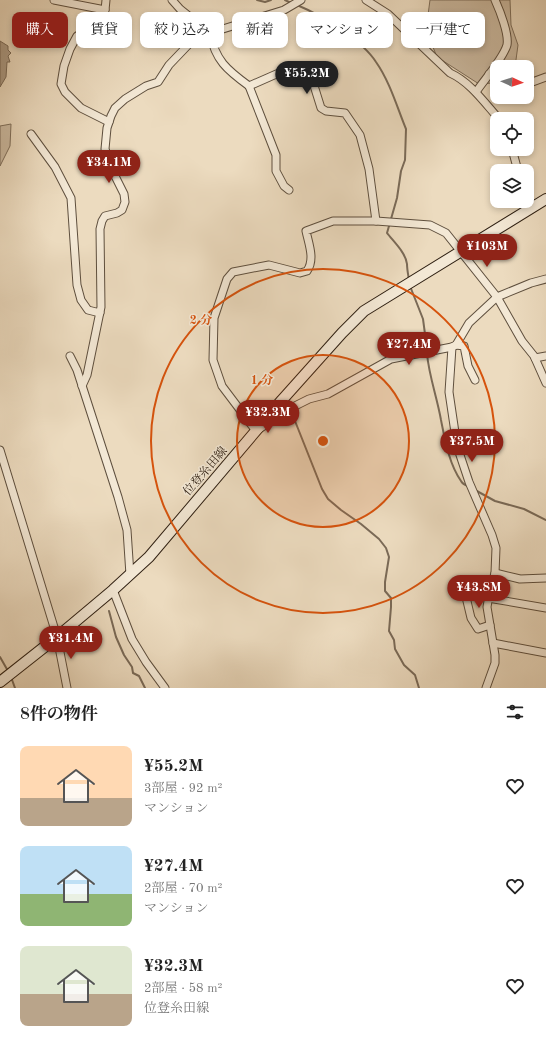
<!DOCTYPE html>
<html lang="ja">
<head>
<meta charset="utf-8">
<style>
  :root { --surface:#fff; --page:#f6f6f6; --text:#222; --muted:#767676; --accent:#8f2418 }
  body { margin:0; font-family:"Old Standard TT","Noto Serif JP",serif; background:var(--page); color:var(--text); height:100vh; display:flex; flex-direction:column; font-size:15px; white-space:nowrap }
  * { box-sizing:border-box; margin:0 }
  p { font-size:13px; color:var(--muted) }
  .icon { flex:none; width:22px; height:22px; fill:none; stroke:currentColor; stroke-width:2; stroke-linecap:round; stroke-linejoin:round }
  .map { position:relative; height:688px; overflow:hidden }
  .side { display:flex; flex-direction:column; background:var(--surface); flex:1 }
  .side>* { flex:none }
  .guide { position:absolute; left:12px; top:12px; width:522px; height:36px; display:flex; gap:8px }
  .needle { width:26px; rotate:93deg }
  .buttons { position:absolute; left:490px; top:60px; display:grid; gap:8px }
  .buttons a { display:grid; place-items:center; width:44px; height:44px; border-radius:8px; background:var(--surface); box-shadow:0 2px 6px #0003; font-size:20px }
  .price { position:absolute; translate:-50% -34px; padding:0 9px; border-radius:14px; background:var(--accent); color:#fff; font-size:13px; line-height:26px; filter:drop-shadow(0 1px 2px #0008) }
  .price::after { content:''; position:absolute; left:50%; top:24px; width:12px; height:9px; margin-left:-6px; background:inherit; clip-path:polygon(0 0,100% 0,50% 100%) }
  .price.current { background:#222; color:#fff }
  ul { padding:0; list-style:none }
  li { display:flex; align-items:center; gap:12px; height:100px; padding:0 20px }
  li span { display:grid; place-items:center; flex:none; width:112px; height:80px; border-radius:8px; color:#555 }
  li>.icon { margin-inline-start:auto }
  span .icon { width:48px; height:48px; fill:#fffc; stroke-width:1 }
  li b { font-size:17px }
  h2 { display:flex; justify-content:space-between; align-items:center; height:48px; padding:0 20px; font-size:17px }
  .tag { padding:0 14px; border-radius:8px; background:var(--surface); box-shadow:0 2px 6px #0003; font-size:14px; line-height:36px }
  .tag.current { background:var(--accent); color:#fff }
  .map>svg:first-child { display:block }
  .green { fill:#ccbba2; stroke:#7e6e5a }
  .water { fill:#ac9b85; stroke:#7a6a57 }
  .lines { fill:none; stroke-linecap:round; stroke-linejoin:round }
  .stream { stroke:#7a6a57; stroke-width:2 }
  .minor-casing { stroke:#5e4f3e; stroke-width:9 }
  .secondary-casing { stroke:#2f2013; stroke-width:12 }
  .minor { stroke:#f3e8d5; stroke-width:7 }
  .secondary { stroke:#f3e8d5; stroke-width:10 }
  .ring { fill:none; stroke:#d6530d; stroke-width:2 }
  .labels { text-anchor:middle; stroke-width:3; stroke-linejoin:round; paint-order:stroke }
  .street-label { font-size:12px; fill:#2f2013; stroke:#f3e8d5 }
  .centre { fill:#d6530d; stroke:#f3e8d5; stroke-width:2 }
  .ring-label { font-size:12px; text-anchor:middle; font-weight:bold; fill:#d6530d; stroke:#f3e8d5; stroke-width:3; stroke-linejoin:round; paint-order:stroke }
</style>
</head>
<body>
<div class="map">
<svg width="546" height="688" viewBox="0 0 546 688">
  <rect width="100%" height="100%" fill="#ecdbbf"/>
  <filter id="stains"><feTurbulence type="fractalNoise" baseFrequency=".005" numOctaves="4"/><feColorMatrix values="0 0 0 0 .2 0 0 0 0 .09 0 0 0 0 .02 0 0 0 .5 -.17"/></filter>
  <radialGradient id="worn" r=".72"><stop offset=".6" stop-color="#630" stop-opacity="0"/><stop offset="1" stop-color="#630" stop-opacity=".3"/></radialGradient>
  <!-- green -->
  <g class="green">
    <path d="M430,0h80l1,25 7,20 -3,22h-18v14l-5,2 -13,1 -42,-27 -11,-27z"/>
    <path d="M11,124l-1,22 -10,20v-40z"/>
  </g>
  <!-- water -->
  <path class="water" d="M0,41l8,5v4l3,3 -3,3 2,6h-3l-1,15 -6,10z"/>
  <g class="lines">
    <!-- stream -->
    <g class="stream">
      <path d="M257,0l8,2 6,-2"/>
      <path d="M285,0l6,3"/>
      <path d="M297,5c24,10 65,35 79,57 14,20 21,45 30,67l-1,31 -4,11 -4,27 -10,35c6,8 19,20 20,31 0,5 1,10 2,16"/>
      <path d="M410,286l13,33 4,30"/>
      <path d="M427,354c2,22 10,43 14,66 4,20 8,44 20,61 1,2 4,4 7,5"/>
      <path d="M295,421l27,68 6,10 13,11 20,14 18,15 7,9 3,9 -4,25v9l6,7v9l-2,24 5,9 1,9 9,16 11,10 4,13"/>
      <path d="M475,490l20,11 29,8 22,11"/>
      <path d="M109,611l7,26 8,18 8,12 1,6 6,3 6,12"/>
      <path d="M0,657l8,14"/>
      <path d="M11,677l4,11"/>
    </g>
    <!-- minor casing -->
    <g class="minor-casing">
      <g id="minor">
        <path d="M54,0l51,10"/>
        <path d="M106,0l-1,10 -5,10 -23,16 -7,13 -6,17 -3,18 4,8 16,16 28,14"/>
        <path d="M172,0l8,9 30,24c5,27 17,37 39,53l41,-18 12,1 9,7 10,32 5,3 19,2 15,22 9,34 7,52"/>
        <path d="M366,0l22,14 62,59c20,9 34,29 49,46"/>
        <path d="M489,74l8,3"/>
        <path d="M527,84l19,-7"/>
        <path d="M249,86l27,69v16l8,15 5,4"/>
        <path d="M476,92c8,-12 27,-33 31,-47 2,-11 -7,-34 -12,-45"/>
        <path d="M31,134l24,33 16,31 6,87 4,15 7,10 12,3"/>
        <path d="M512,149l6,22"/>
        <path d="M527,199l3,8"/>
        <path d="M546,279l-15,4 -34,14 -28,26 -13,22 -4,2 -61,12 -63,35 -19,5 -16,8 -37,24 -34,-45 -9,-26 1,-42 13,-39 6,-7 36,-7 31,8 7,-2c8,-12 2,-26 -1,-40l27,-10h43l54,4 16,8 51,64 25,44 12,15 12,27"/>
        <path d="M456,345l8,1 4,20 7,14"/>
        <path d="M452,347l-3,45 8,54 12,36 23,53 4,13 -1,25 -6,22 -2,12 8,48v8l-9,25"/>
        <path d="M70,356l7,14 41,127 9,33 3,45"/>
        <path d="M535,358l11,-2"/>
        <path d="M82,386l5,-11 14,-68 -1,-78 2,-8 3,-5 12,-3 5,-3 3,-8 -1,-8 -11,-22 -8,-23 2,-21 4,-12 4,-8 10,-9 21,-13 12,-4 11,-17 21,-22 20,-10 74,-23 17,-10"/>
        <path d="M0,450l57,187 10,51"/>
        <path d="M495,573l25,6 26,-1"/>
        <path d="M113,590l19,49 14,23 19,26"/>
        <path d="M466,597l5,21 7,11 12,-4"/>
        <path d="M488,598l58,10"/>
        <path d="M493,643l53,10"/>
      </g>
    </g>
    <!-- secondary casing -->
    <g class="secondary-casing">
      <path id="secondary" d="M0,682l57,-45 56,-47 36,-33 133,-157 60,-67 22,-22 182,-112"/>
    </g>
    <!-- minor -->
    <use href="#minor" class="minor"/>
    <!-- secondary -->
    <use href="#secondary" class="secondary"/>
  </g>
  <!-- distance rings -->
  <circle cx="323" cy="441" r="86" fill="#d6530d" fill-opacity=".12"/>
  <g class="ring">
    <circle cx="323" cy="441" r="86"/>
    <circle cx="323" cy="441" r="172"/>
  </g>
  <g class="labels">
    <!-- street labels -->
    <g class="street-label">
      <text transform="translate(205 471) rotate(-49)" y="4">位登糸田線</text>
    </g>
  </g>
  <circle cx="323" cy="441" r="6" class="centre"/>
  <g class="ring-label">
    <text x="201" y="324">2 分</text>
    <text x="262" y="384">1 分</text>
  </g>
  <rect width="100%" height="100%" filter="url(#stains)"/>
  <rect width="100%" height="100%" fill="url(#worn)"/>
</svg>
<div class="buttons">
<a><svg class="needle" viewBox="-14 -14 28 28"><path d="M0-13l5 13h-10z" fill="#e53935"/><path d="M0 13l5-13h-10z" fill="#767676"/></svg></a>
<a><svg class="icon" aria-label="locate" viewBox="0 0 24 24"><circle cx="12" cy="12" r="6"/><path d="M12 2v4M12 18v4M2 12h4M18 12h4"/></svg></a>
<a><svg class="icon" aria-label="layers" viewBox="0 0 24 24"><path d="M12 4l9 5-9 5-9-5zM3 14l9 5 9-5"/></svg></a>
</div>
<b class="price current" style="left:307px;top:95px">¥55.2M</b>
<b class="price" style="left:109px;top:184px">¥34.1M</b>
<b class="price" style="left:487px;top:268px">¥103M</b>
<b class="price" style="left:409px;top:366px">¥27.4M</b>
<b class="price" style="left:268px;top:434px">¥32.3M</b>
<b class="price" style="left:472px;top:463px">¥37.5M</b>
<b class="price" style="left:479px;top:609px">¥43.8M</b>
<b class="price" style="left:71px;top:660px">¥31.4M</b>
<div class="guide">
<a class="tag current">購入</a>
<a class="tag">賃貸</a>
<a class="tag">絞り込み</a>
<a class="tag">新着</a>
<a class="tag">マンション</a>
<a class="tag">一戸建て</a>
</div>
</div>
<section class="side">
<h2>8件の物件<svg class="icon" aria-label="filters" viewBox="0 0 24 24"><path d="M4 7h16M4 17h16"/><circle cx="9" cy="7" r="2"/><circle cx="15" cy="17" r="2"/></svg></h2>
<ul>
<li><span style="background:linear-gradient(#ffd9b3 65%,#b9a48a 0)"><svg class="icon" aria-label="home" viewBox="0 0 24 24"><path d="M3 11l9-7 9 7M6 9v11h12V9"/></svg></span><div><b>¥55.2M</b><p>3部屋 · 92 m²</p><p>マンション</p></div><svg class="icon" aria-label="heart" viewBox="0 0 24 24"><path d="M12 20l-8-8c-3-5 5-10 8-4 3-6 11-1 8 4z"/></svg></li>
<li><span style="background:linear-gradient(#bfe0f5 60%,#8fb573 0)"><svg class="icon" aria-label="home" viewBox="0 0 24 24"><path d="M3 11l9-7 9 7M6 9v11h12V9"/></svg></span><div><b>¥27.4M</b><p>2部屋 · 70 m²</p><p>マンション</p></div><svg class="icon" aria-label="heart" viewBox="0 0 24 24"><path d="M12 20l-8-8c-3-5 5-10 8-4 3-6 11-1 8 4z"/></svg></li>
<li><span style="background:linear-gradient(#dfe7d0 60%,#b9a48a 0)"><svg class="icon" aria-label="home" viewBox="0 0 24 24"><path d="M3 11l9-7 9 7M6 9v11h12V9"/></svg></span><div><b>¥32.3M</b><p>2部屋 · 58 m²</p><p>位登糸田線</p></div><svg class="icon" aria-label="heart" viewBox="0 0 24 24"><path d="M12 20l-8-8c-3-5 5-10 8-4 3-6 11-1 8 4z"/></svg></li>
</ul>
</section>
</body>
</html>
